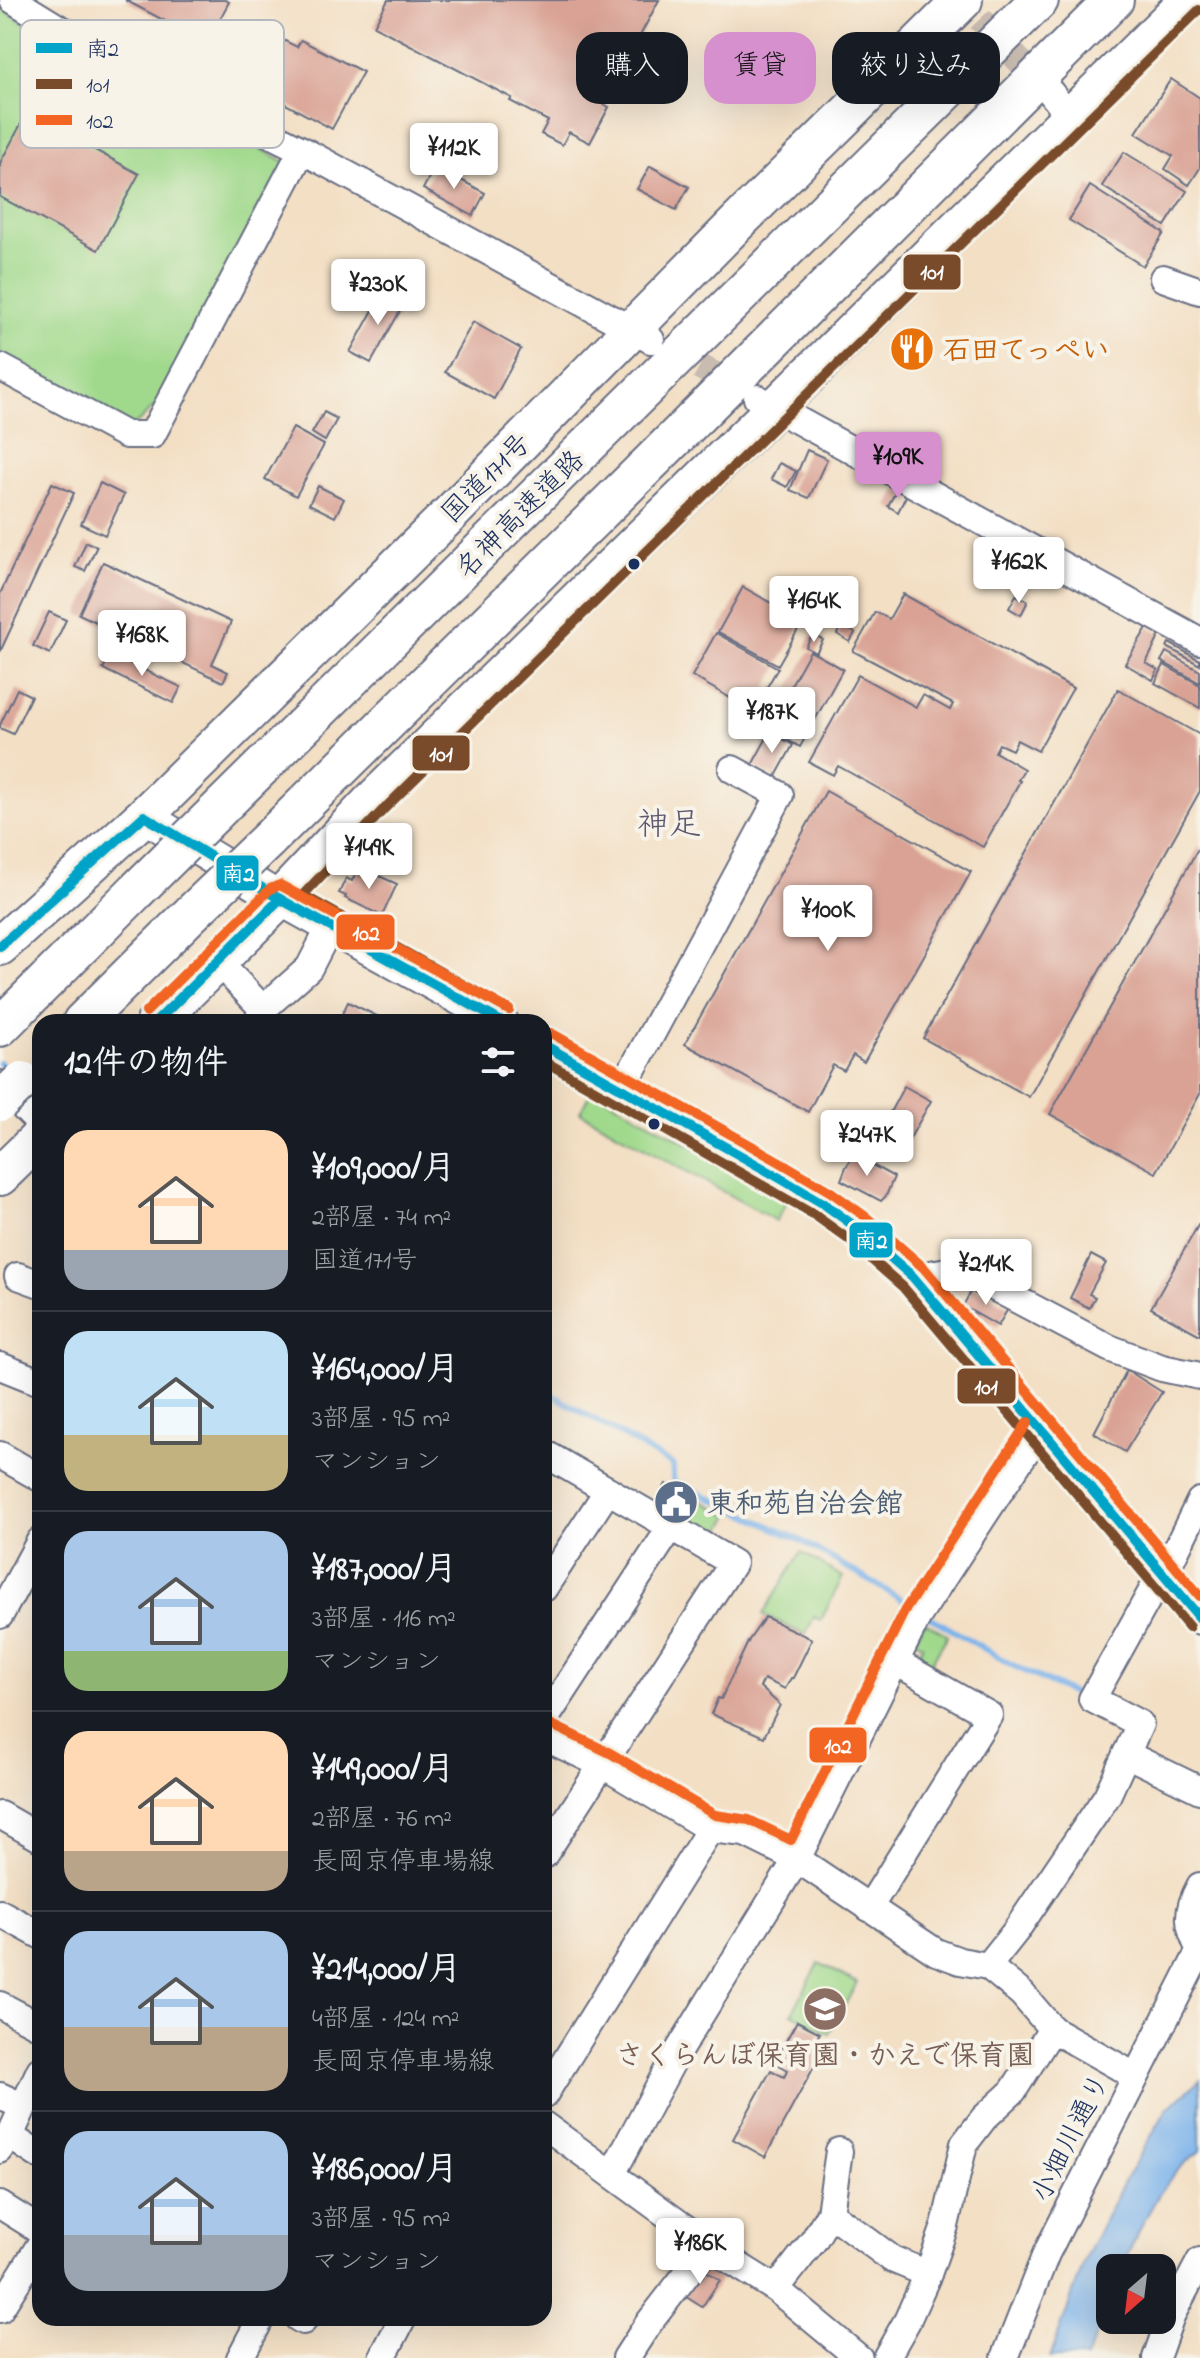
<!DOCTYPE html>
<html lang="ja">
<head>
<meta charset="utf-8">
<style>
  :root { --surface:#171b24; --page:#20242c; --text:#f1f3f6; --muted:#9ea1a6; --line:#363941; --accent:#d690ce }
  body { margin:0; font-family:"Indie Flower","Klee One",sans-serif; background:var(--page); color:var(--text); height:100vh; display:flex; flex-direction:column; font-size:30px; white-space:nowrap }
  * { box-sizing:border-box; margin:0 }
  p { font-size:26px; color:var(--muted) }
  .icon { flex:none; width:44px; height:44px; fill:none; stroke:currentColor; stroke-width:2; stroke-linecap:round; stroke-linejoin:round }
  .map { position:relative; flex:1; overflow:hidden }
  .side { position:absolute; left:32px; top:1014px; width:520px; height:1312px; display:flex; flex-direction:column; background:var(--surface); border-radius:24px; box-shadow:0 8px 32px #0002 }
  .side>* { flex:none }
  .hud { position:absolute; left:576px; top:32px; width:504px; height:72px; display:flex; gap:16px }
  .needle { width:52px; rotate:208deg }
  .buttons { position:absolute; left:1096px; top:2254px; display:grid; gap:16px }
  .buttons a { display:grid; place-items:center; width:80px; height:80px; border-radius:16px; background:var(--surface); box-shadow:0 8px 32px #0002; font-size:40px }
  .price { position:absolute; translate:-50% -68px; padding:0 18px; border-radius:8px; background:#fff; color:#222; font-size:26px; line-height:52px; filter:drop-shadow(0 2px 4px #0008) }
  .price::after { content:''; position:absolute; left:50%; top:48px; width:24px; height:18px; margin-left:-12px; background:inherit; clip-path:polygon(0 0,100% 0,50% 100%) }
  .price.current { background:var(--accent); color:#111 }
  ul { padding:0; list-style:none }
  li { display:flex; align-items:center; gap:24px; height:200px; padding:0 32px }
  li+li { border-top:2px solid var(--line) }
  li span { display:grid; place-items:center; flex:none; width:224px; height:160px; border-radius:24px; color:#555 }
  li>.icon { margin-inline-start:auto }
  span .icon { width:96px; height:96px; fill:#fffc; stroke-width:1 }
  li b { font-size:34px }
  h2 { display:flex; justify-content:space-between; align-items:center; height:96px; padding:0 32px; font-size:34px }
  .pill { padding:0 28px; border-radius:24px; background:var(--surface); box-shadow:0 8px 32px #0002; font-size:28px; line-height:72px }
  .pill.current { background:var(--accent); color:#111 }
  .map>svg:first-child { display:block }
  .green { fill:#a0d98c; stroke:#5e8475; stroke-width:2 }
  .water { fill:#7bb3eb; stroke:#4b71a4; stroke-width:2 }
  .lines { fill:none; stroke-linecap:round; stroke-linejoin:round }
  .stream { stroke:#7bb3eb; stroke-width:6 }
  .building { fill:#d9a294 }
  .minor-tunnel { stroke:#c8bcb0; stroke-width:26; stroke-dasharray:26 13; stroke-linecap:butt }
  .minor-casing { stroke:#676d82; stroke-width:30 }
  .major-casing { stroke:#676d82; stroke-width:36 }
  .highway-casing { stroke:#676d82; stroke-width:42 }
  .minor { stroke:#fff; stroke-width:26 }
  .major { stroke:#fff; stroke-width:32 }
  .highway { stroke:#fff; stroke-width:38 }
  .highway-bridge-casing { stroke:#676d82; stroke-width:42; stroke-linecap:butt }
  .highway-bridge { stroke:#fff; stroke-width:38 }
  .bus-1-casing { stroke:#f7f3e8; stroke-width:16 }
  .bus-2-casing { stroke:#f7f3e8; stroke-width:16 }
  .bus-3-casing { stroke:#f7f3e8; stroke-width:16 }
  .bus-1 { stroke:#01a3c8; stroke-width:10 }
  .bus-2 { stroke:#7a4b2a; stroke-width:10 }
  .bus-3 { stroke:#f26522; stroke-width:10 }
  .bus-dot { fill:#1b2f5e; stroke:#f7f3e8; stroke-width:3 }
  .labels { text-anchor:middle; stroke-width:8; stroke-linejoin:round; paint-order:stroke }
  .food-label { font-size:28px; font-weight:bold; fill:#c56008; stroke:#f7f3e8; text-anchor:start }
  .street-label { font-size:28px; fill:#1b2f5e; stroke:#f7f3e8 }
  .service-label { font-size:28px; font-weight:bold; fill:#4e5e75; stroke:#f7f3e8; text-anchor:start }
  .education-label { font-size:28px; font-weight:bold; fill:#785e54; stroke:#f7f3e8 }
  .quarter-label { font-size:32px; fill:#5e5771; stroke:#f7f3e8 }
  .key { fill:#f7f3e8; stroke:#b5b8bf; stroke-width:2 }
  .key-label { font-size:22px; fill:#1b2f5e }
  .line-badge { stroke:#f7f3e8; stroke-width:3 }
  .badge-label { font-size:22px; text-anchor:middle; font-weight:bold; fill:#fff }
</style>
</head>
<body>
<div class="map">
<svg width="1200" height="2358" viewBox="0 0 1200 2358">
  <rect width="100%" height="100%" fill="#f7f3e8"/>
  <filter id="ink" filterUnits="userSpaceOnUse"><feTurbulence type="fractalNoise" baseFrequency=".0125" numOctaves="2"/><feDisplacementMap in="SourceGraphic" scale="16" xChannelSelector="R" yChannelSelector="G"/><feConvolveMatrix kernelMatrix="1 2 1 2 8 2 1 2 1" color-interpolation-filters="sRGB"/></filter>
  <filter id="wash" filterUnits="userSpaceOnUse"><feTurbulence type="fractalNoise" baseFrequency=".006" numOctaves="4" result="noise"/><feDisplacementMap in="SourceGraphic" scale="32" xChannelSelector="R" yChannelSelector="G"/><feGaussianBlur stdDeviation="1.8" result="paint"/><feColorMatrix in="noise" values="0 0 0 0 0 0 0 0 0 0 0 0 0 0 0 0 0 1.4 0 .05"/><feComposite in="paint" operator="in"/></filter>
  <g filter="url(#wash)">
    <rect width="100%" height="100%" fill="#f3dfc4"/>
    <!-- green -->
    <g class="green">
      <path d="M0,7l45,30 243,126 -132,242 -24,23 -132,-72z"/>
      <path d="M592,1090l196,110 -12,21 -196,-109z"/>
      <path d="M699,1500l31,15 -13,23 -30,-17z"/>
      <path d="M801,1552l42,25 -22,43 -7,-3 -9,18 -42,-21z"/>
      <path d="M925,1622l23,13 -21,35 -14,-7 10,-18 -8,-5z"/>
      <path d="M819,1963l38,20 -28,51 -37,-21z"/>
    </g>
    <!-- water -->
    <path class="water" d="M1200,2080v72c-39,23 -59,77 -79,116h-11v31l-4,15 -20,44h-36l37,-104 39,-76 42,-70z"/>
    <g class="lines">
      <!-- stream -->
      <g class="stream">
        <path d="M0,1063l12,12"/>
        <path d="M28,1092l12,11"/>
        <path d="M544,1390l129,75v16l129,60 114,67"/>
        <path d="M925,1614l87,51 72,34"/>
      </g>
    </g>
    <g id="blocks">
      <!-- building -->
      <g class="building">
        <path d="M125,0h100l4,2 -22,41z"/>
        <path d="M388,0h271l-55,104 5,3 -19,36 -21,-11 -7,13 -21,-11 7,-13 -38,-20 2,-3 -138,-72z"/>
        <path d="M277,37l20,10 4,-7 62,32 -31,57 -54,-29 1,-4 -27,-14z"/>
        <path d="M1171,79l29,19v70l-11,17 -24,-16 8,-13 -37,-23z"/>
        <path d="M27,113l112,61 -41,76 -98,-53v-34z"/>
        <path d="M1124,152l63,39 -22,35 -63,-40z"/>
        <path d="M435,166l50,27 -12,23 -50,-27z"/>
        <path d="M650,166l39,21 -13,23 -39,-21z"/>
        <path d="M1090,186l74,47 -21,33 -74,-46z"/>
        <path d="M394,272l20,11 -5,10 -20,-11z"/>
        <path d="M384,290l21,12 -34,61 -21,-11z"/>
        <path d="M473,322l48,27 -27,50 -49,-27z"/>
        <path d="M324,412l13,7 -12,22 -13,-8z"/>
        <path d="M293,428l31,17 -28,51 -31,-17z"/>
        <path d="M807,450l20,9 -18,39 -19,-8z"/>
        <path d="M779,463l17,8 -9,16 -16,-8z"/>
        <path d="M52,483l22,10 -74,159v-58z"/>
        <path d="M100,483l24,12 -19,40 -24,-11z"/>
        <path d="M318,486l26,13 -9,18 -26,-13z"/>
        <path d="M897,489l10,5 -9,18 -10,-6z"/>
        <path d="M86,542l11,4 -12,25 -10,-4z"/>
        <path d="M103,562l128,60 -19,42 16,8 -5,10 -144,-68z"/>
        <path d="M743,587l60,34 -25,44 -60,-33z"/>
        <path d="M903,594l170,94 -35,63 -21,-11 -5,10 -13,-6 -4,8 29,17 -6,11 2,1 -37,66 -145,-81 -5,9 -24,-13 49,-87 58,32 7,-12 27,15 3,-6 -100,-53 22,-39 14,7z"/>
        <path d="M1016,595l12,6 -7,14 -12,-7z"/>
        <path d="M49,612l17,8 -16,34 -17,-8z"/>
        <path d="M842,625l13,8 -5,9 -13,-8z"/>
        <path d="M1148,626l13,7 -15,30 12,7 -5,10 -28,-16z"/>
        <path d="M716,633l62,35 -25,43 -61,-35z"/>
        <path d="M813,634l10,6 -7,13 -10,-6z"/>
        <path d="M1169,643l31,17v5l-33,-18z"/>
        <path d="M810,651l33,18 -43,78 -33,-19z"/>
        <path d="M1166,652l34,19v12l-39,-22z"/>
        <path d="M110,654l71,33 -8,16 -70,-34z"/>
        <path d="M1164,665l36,20v23l-45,-25z"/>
        <path d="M17,689l14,7 -18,38 -13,-6v-3z"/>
        <path d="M1118,689l82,46v56l-171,306 -106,-59z"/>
        <path d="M770,732l23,13 -18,33 -23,-13z"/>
        <path d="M826,791l145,81 -107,190 -11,-7 -9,16 -11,-6 -25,47 -123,-68z"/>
        <path d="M1200,845v249l-44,79 -106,-59z"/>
        <path d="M359,867l38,17 -15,32 -37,-18 1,-2 -7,-3 7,-15 6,3z"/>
        <path d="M348,1002l41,20h-51z"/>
        <path d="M904,1086l27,15 -26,46 -26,-14z"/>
        <path d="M854,1155l40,22 -8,19 -5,5 -40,-21 5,-13z"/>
        <path d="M1200,1222v113l-49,-27z"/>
        <path d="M1091,1255l15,8 -17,31 6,3 -6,11 -19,-10z"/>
        <path d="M973,1287l36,20 -11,19 -35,-20z"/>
        <path d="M1127,1370l35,22 -37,60 -31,-19z"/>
        <path d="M666,1484l30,18 -10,17 -30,-17z"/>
        <path d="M765,1617l47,22 -19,39h-2l-6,11 -21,-10 -4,8 20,18 -16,32 -53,-23 7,-16 3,1 28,-59z"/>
        <path d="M797,2021l23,12 -4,7 10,5 -61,112 -32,-18 38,-69 13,7 4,-7 -14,-8z"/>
        <path d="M698,2266l22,14 -18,27 -22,-14z"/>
      </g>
    </g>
  </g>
  <g filter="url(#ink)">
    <use href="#blocks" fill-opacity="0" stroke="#676d82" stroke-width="2"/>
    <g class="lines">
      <!-- minor-tunnel -->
      <g class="minor-tunnel">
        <path d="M980,19l65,69"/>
        <path d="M665,348l78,42"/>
      </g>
      <!-- minor casing -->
      <g class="minor-casing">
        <g id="minor">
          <path d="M13,0l44,27 245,123 349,190"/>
          <path d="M1051,93l20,25"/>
          <path d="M1163,278l37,13"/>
          <path d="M0,367l126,68h26l150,-285"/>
          <path d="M757,398l443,243"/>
          <path d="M217,961l46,48 -6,13"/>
          <path d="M263,1009l46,-41 21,-41"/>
          <path d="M0,1084l40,40"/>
          <path d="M622,1089l158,-294 -48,-26"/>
          <path d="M18,1276l22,8"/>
          <path d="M913,1277l46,-8 150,79 53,20 38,8"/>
          <path d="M0,1366l40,16"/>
          <path d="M544,1453l189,110 -189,292"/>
          <path d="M0,1455l40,23"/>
          <path d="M544,1588l64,-98"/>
          <path d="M0,1615l40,-74"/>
          <path d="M544,1721l127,-194"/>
          <path d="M544,1737l59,28 107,64 35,4 52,26 139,93 24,9 28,5 34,28 30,35 -39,62 -29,27 -20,26 -19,82 -17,48 -21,47 -21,37"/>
          <path d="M1126,1754l74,36"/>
          <path d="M0,1815l40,23"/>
          <path d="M869,1908l120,-193 -93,-53"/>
          <path d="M0,1913l40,22"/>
          <path d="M1200,1950c-13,-24 -14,-39 0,-64"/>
          <path d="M988,1966l27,-34 92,-136 33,-72 -48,-25 61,-110 11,-15 36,-73"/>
          <path d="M0,2005l40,21"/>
          <path d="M1052,2029l83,47"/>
          <path d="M544,2095l166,-266"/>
          <path d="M0,2096l22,10"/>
          <path d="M544,2125l181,132 51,32 83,69"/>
          <path d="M10,2136l30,20"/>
          <path d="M0,2150l10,-14 30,-66"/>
          <path d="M612,2174l62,-116 123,-199 121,-243 122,-186"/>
          <path d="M0,2205l40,25"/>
          <path d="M830,2213l62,46 36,15"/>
          <path d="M776,2289l38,-49 16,-27 9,-62"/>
          <path d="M0,2309l40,-64"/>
          <path d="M298,2318l5,3"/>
          <path d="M240,2358l21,-40"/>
          <path d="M382,2358l21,-40"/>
          <path d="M626,2358l22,-34 61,-79"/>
          <path d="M1005,2358l41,-104 154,-304"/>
          <path d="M1156,2358l15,-42 29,-55"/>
        </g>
      </g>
      <!-- major casing -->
      <g class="major-casing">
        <g id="major">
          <path d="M144,816l136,83 222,123"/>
          <path d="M544,1045l229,129 51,30 33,24 56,49 127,153 160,188"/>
        </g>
      </g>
      <!-- highway casing -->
      <g class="highway-casing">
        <g id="highway">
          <path d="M214,814l825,-814"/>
          <path d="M268,840l387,-382 459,-458"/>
          <path d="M0,946l144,-130 304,-300 287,-291 228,-225"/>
          <path d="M82,1022l111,-110"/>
          <path d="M156,1022l124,-123 93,-99 402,-392 414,-408"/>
          <path d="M0,1027l136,-136"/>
          <path d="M0,1176l40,-39"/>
        </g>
      </g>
      <!-- minor -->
      <use href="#minor" class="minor"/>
      <!-- major -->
      <use href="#major" class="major"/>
      <!-- highway -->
      <use href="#highway" class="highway"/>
      <!-- highway-bridge casing -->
      <g class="highway-bridge-casing">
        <g id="highway-bridge">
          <path d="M136,891l78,-77"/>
          <path d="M193,912l75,-72"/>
          <path d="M0,1102l22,-21"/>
        </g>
      </g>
      <!-- highway-bridge -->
      <use href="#highway-bridge" class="highway-bridge"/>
      <!-- bus-1 casing -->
      <g class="bus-1-casing">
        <g id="bus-1">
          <path d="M0,946l144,-130 136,83 222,123"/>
          <path d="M156,1022l124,-123"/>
          <path d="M544,1045l229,129 51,30 33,24 56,49 287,341"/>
        </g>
      </g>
      <!-- bus-2 casing -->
      <g class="bus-2-casing">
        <g id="bus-2">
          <path d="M509,1010l-206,-115 80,-85 816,-800"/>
          <path d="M544,1061l272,155 32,23 55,48 286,340"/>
        </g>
      </g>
      <!-- bus-3 casing -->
      <g class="bus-3-casing">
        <g id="bus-3">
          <path d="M146,1012l124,-123 10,-4 229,125"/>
          <path d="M551,1033l229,129 51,30 35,25 58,51 276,328"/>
          <path d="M550,1724l60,29 105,62 34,5 42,20 114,-230 123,-188"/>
        </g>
      </g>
      <!-- bus-1 -->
      <use href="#bus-1" class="bus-1"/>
      <!-- bus-2 -->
      <use href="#bus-2" class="bus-2"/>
      <!-- bus-3 -->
      <use href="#bus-3" class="bus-3"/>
    </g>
  </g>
  <!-- icons -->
  <defs>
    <g id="restaurant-disc" transform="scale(2.3)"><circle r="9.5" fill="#e8710a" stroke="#f7f3e8"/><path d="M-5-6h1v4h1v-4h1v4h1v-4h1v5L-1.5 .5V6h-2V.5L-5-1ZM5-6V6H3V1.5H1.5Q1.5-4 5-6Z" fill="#fff"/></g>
    <g id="civic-disc" transform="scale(2.3)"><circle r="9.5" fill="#5c6f8a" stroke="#f7f3e8"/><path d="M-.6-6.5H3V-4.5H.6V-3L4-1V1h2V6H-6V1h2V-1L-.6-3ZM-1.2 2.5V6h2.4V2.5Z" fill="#fff"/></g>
    <g id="school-disc" transform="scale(2.3)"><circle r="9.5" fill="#8d6e63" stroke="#f7f3e8"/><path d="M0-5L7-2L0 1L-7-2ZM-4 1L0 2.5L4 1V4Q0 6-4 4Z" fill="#fff"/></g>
  </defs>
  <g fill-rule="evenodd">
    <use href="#restaurant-disc" x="912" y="349"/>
    <use href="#civic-disc" x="676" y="1502"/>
    <use href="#school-disc" x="825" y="2009"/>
  </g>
  <!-- markers -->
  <g class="bus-dot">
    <circle cx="634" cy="564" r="7"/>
    <circle cx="654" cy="1124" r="7"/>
  </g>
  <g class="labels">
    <!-- food labels -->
    <g class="food-label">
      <text x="943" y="359">石田てっぺい</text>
    </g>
    <!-- street labels -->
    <g class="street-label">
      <text transform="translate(485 477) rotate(-45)" y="10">国道171号</text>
      <text transform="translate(519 513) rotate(-45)" y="10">名神高速道路</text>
      <text transform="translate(1069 2137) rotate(-63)" y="10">小畑川通り</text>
    </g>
    <!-- service labels -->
    <g class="service-label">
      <text x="707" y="1512">東和苑自治会館</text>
    </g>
    <!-- education labels -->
    <g class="education-label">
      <text x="825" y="2064">さくらんぼ保育園・かえで保育園</text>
    </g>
    <!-- quarter labels -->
    <g class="quarter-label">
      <text x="669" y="834">神足</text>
    </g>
  </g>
  <!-- legend -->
  <rect x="20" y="20" width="264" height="128" rx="12" class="key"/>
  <rect x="36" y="43" width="36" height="10" fill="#01a3c8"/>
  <rect x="36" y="79" width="36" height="10" fill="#7a4b2a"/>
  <rect x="36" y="115" width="36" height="10" fill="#f26522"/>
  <g class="key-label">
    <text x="86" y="56">南2</text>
    <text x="86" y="92">101</text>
    <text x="86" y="128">102</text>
  </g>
  <g class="line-badge">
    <rect x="902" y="253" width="60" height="38" rx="8" fill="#7a4b2a"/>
    <rect x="411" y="734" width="60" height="38" rx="8" fill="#7a4b2a"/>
    <rect x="215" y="854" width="45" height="38" rx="8" fill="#01a3c8"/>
    <rect x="335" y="913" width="61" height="38" rx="8" fill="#f26522"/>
    <rect x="848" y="1221" width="46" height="38" rx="8" fill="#01a3c8"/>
    <rect x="956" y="1367" width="61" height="38" rx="8" fill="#7a4b2a"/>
    <rect x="808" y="1726" width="60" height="38" rx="8" fill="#f26522"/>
  </g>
  <g class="badge-label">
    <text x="932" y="279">101</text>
    <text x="441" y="761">101</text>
    <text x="238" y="881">南2</text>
    <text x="366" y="940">102</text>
    <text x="871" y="1248">南2</text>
    <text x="986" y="1394">101</text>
    <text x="838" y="1753">102</text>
  </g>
</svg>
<div class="buttons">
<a><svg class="needle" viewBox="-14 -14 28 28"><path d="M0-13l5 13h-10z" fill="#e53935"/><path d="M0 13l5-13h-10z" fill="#9ea1a6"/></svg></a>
</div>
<b class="price" style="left:454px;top:191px">¥112K</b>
<b class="price" style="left:378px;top:327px">¥230K</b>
<b class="price current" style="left:898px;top:500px">¥109K</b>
<b class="price" style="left:1019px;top:605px">¥162K</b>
<b class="price" style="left:814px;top:644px">¥164K</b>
<b class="price" style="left:142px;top:678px">¥168K</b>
<b class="price" style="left:772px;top:755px">¥187K</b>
<b class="price" style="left:369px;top:891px">¥149K</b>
<b class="price" style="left:828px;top:953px">¥100K</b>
<b class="price" style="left:867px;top:1178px">¥247K</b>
<b class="price" style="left:986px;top:1307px">¥214K</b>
<b class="price" style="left:700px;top:2286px">¥186K</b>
<div class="hud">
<a class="pill">購入</a>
<a class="pill current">賃貸</a>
<a class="pill">絞り込み</a>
</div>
<section class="side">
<h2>12件の物件<svg class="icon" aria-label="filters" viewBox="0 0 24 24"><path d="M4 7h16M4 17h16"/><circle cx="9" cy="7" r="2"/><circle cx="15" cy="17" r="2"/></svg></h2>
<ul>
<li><span style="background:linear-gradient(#ffd9b3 75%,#9aa5b1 0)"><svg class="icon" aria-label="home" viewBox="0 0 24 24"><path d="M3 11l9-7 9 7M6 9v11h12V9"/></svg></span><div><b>¥109,000/月</b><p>2部屋 · 74 m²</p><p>国道171号</p></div></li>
<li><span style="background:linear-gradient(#bfe0f5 65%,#c2b280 0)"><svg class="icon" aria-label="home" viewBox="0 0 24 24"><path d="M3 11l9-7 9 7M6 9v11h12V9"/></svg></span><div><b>¥164,000/月</b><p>3部屋 · 95 m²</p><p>マンション</p></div></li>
<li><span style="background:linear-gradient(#a9c7e8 75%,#8fb573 0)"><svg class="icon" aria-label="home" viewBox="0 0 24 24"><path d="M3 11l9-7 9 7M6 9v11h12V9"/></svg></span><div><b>¥187,000/月</b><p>3部屋 · 116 m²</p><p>マンション</p></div></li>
<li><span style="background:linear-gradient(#ffd9b3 75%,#b9a48a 0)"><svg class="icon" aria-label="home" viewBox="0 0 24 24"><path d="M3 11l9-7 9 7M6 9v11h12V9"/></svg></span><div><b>¥149,000/月</b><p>2部屋 · 76 m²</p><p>長岡京停車場線</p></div></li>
<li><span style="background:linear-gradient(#a9c7e8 60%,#b9a48a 0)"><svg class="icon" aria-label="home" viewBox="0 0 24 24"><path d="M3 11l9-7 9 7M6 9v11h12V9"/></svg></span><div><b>¥214,000/月</b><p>4部屋 · 124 m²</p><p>長岡京停車場線</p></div></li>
<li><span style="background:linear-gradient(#a9c7e8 65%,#9aa5b1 0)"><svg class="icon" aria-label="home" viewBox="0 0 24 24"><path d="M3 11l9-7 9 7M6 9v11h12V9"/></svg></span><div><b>¥186,000/月</b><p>3部屋 · 95 m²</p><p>マンション</p></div></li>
</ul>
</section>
</div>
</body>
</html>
